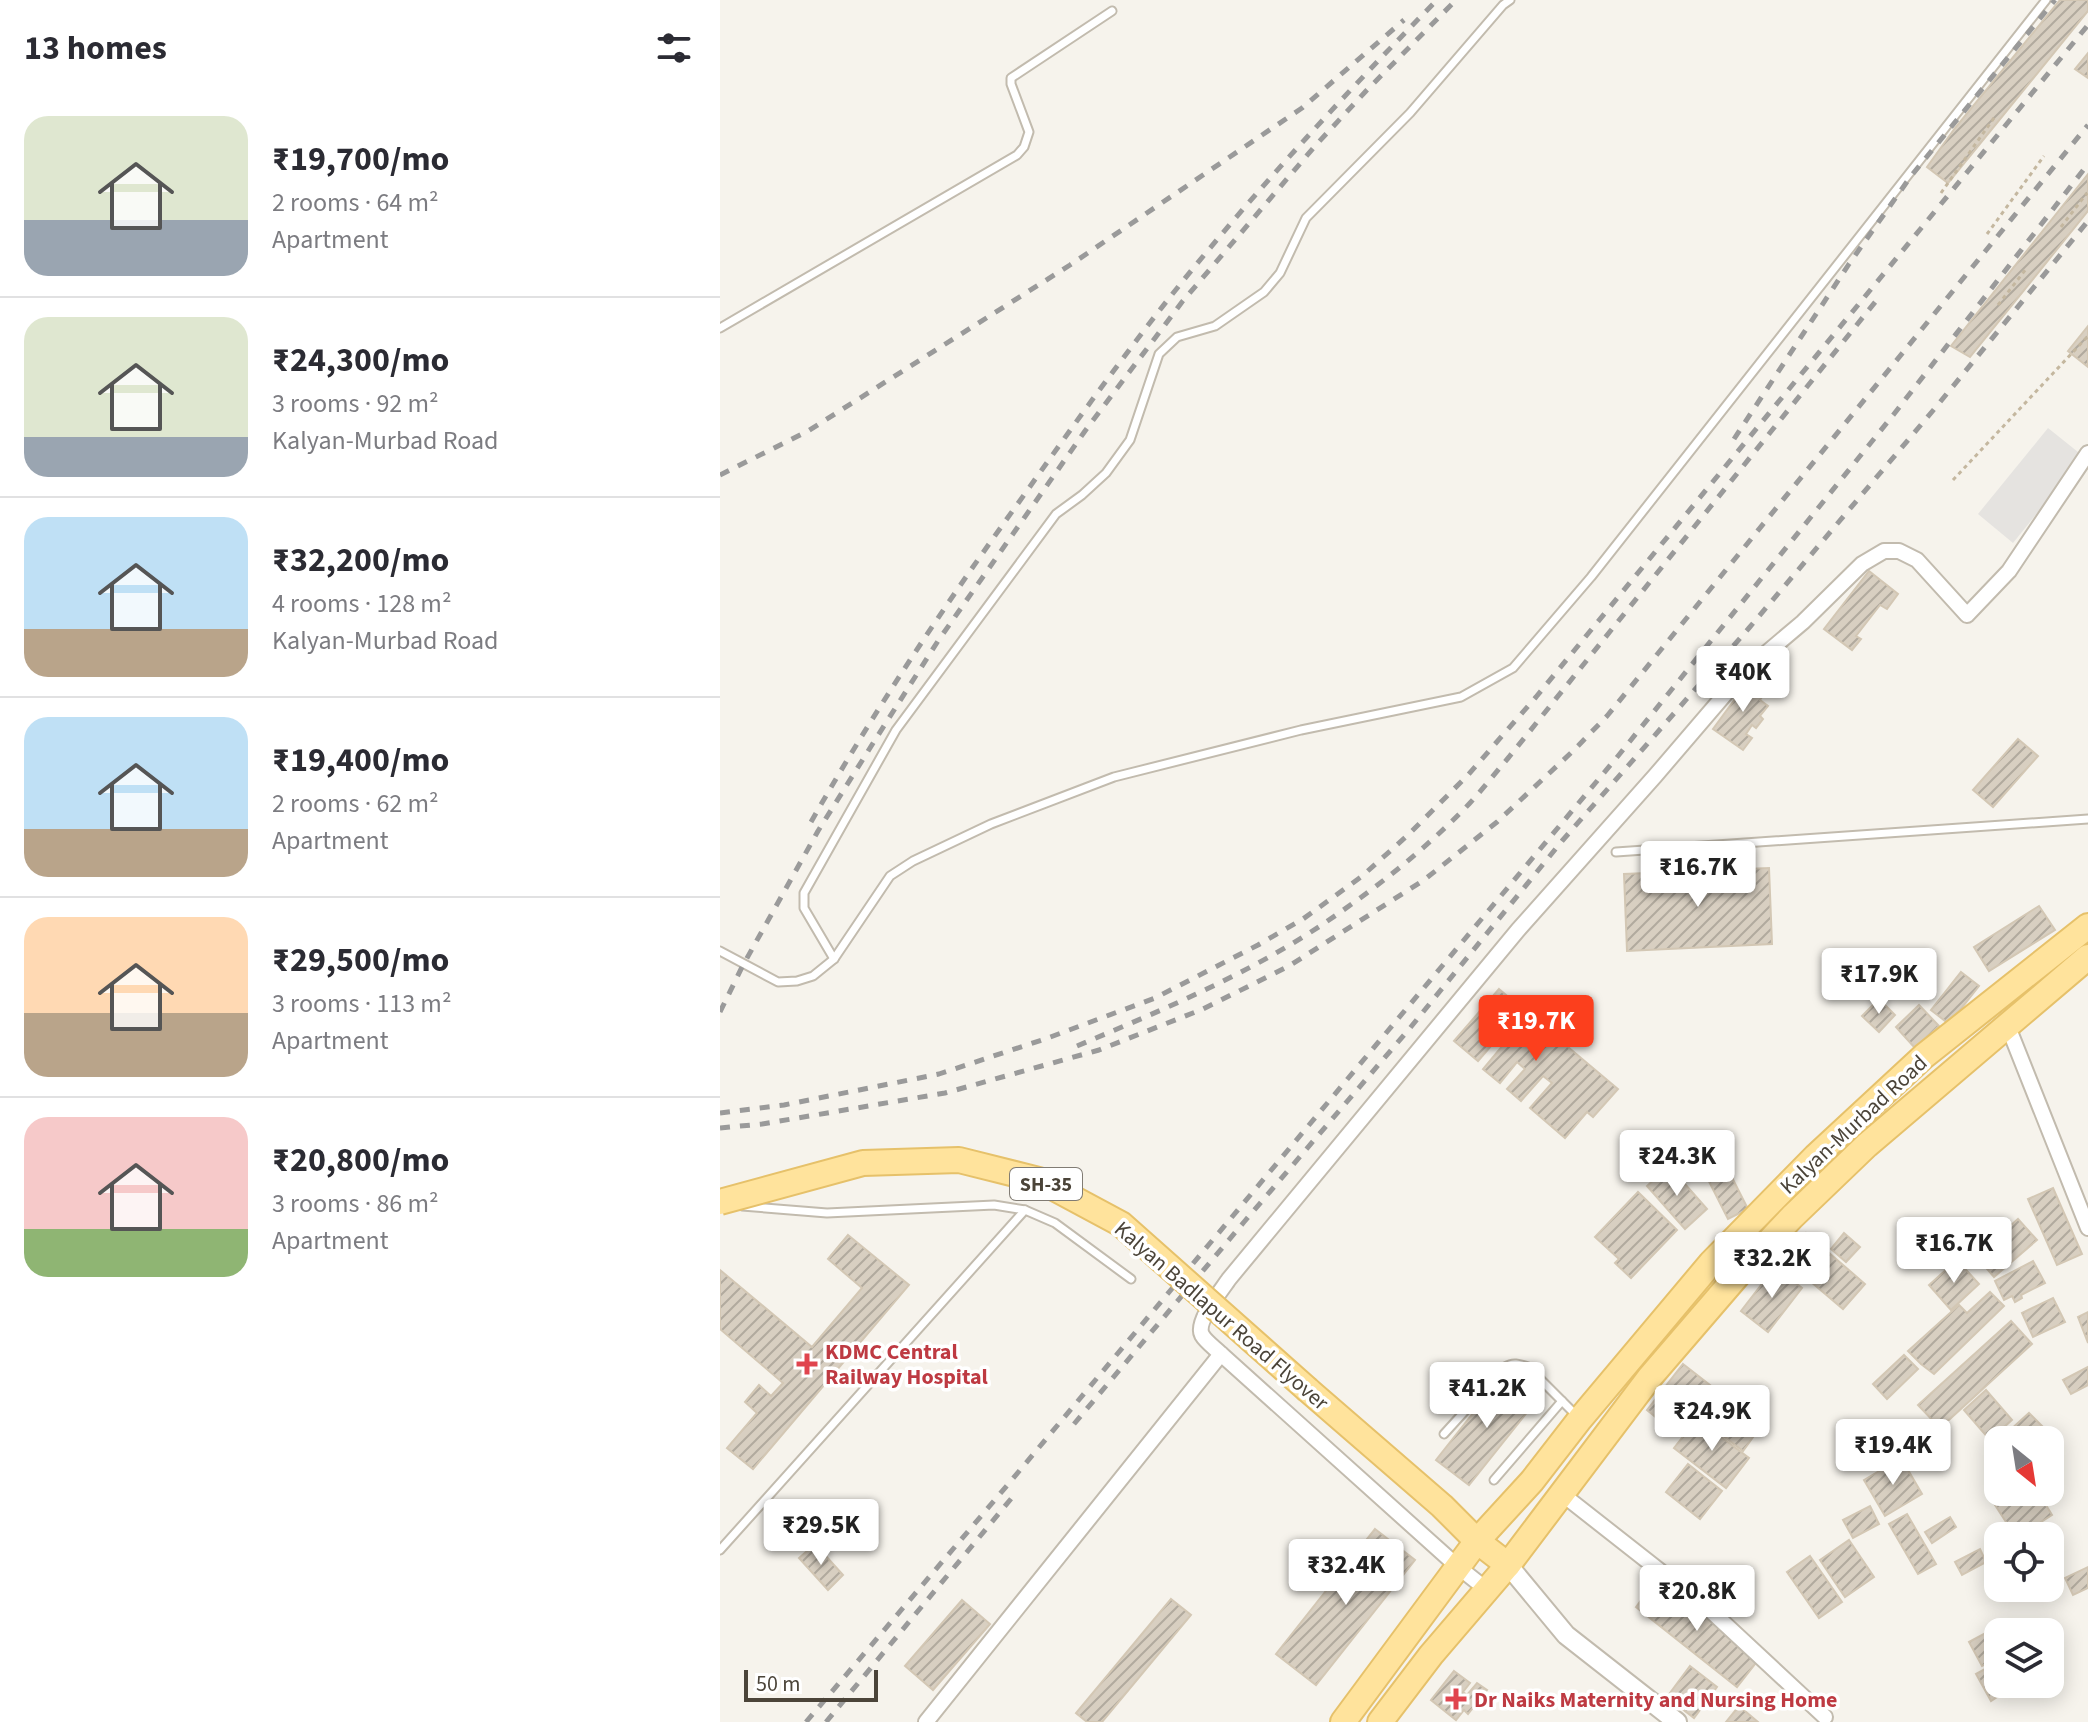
<!DOCTYPE html>
<html lang="en">
<head>
<meta charset="utf-8">
<style>
  :root { --surface:#fff; --page:#f7f7f7; --text:#2b2b33; --muted:#7c7c81; --line:#e1e1e2; --accent:#fc3f1d }
  body { margin:0; font-family:"Source Sans 3",sans-serif; background:var(--page); color:var(--text); height:100vh; display:flex; flex-direction:column; font-size:30px; white-space:nowrap }
  * { box-sizing:border-box; margin:0 }
  p { font-size:26px; color:var(--muted) }
  .icon { flex:none; width:44px; height:44px; fill:none; stroke:currentColor; stroke-width:2; stroke-linecap:round; stroke-linejoin:round }
  .map { position:relative; flex:1; overflow:hidden }
  .sheet { display:flex; flex-direction:column; background:var(--surface); width:720px }
  .sheet>* { flex:none }
  .needle { width:52px; rotate:150deg }
  .controls { position:absolute; left:1264px; top:1426px; display:grid; gap:16px }
  .controls a { display:grid; place-items:center; width:80px; height:80px; border-radius:16px; background:var(--surface); box-shadow:0 4px 20px #0003; font-size:40px }
  .scale { position:absolute; left:24px; bottom:20px; width:134px; box-sizing:border-box; padding-left:8px; border:4px solid #4b4439; border-top:0; font-size:22px; line-height:28px; white-space:nowrap; color:#4b4439; -webkit-text-stroke:6px #fff; paint-order:stroke }
  .price { position:absolute; translate:-50% -68px; padding:0 18px; border-radius:8px; background:#fff; color:#222; font-size:26px; line-height:52px; filter:drop-shadow(0 2px 4px #0008) }
  .price::after { content:''; position:absolute; left:50%; top:48px; width:24px; height:18px; margin-left:-12px; background:inherit; clip-path:polygon(0 0,100% 0,50% 100%) }
  .price.selected { background:var(--accent); color:#fff }
  ul { padding:0; list-style:none }
  li { display:flex; align-items:center; gap:24px; height:200px; padding:0 24px }
  li+li { border-top:2px solid var(--line) }
  li span { display:grid; place-items:center; flex:none; width:224px; height:160px; border-radius:24px; color:#555 }
  li>.icon { margin-inline-start:auto }
  span .icon { width:96px; height:96px; fill:#fffc; stroke-width:1 }
  li b { font-size:34px }
  h2 { display:flex; justify-content:space-between; align-items:center; height:96px; padding:0 24px; font-size:34px }
  main { display:flex; flex:1; min-height:0 }
  .map>svg:first-child { display:block }
  .parking { fill:#e5e3e0 }
  .building { fill:url(#building-hatch); stroke:#d3c7b4; stroke-width:2 }
  .lines { fill:none; stroke-linecap:round; stroke-linejoin:round }
  .service-casing { stroke:#c2bbae; stroke-width:11 }
  .minor-casing { stroke:#c2bbae; stroke-width:18 }
  .tertiary-casing { stroke:#c2bbae; stroke-width:22 }
  .primary-casing { stroke:#e6c16a; stroke-width:28 }
  .path { stroke:#c4b79f; stroke-width:3; stroke-dasharray:4 4; stroke-linecap:butt }
  .service { stroke:#fff; stroke-width:7 }
  .minor { stroke:#fff; stroke-width:14 }
  .tertiary { stroke:#fff; stroke-width:18 }
  .primary { stroke:#ffe39c; stroke-width:24 }
  .rail { stroke:#9a9a9a; stroke-width:5; stroke-dasharray:10 10; stroke-linecap:butt }
  .primary-bridge-casing { stroke:#e6c16a; stroke-width:28; stroke-linecap:butt }
  .primary-bridge { stroke:#ffe39c; stroke-width:24 }
  .health-dot { fill:#e0444e; stroke:#fff; stroke-width:3 }
  .labels { text-anchor:middle; stroke-width:7; stroke-linejoin:round; paint-order:stroke }
  .shield { fill:#fff; stroke:#817c74; stroke-width:2 }
  .shield-label { font-size:20px; font-weight:bold; fill:#4b4439 }
  .street-label { font-size:22px; fill:#4b4439; stroke:#fff }
  .health-label { font-size:22px; font-weight:bold; fill:#be3a42; stroke:#fff; text-anchor:start }
</style>
</head>
<body>
<main>
<section class="sheet">
<h2>13 homes<svg class="icon" aria-label="filters" viewBox="0 0 24 24"><path d="M4 7h16M4 17h16"/><circle cx="9" cy="7" r="2"/><circle cx="15" cy="17" r="2"/></svg></h2>
<ul>
<li><span style="background:linear-gradient(#dfe7d0 65%,#9aa5b1 0)"><svg class="icon" aria-label="home" viewBox="0 0 24 24"><path d="M3 11l9-7 9 7M6 9v11h12V9"/></svg></span><div><b>₹19,700/mo</b><p>2 rooms · 64 m²</p><p>Apartment</p></div></li>
<li><span style="background:linear-gradient(#dfe7d0 75%,#9aa5b1 0)"><svg class="icon" aria-label="home" viewBox="0 0 24 24"><path d="M3 11l9-7 9 7M6 9v11h12V9"/></svg></span><div><b>₹24,300/mo</b><p>3 rooms · 92 m²</p><p>Kalyan-Murbad Road</p></div></li>
<li><span style="background:linear-gradient(#bfe0f5 70%,#b9a48a 0)"><svg class="icon" aria-label="home" viewBox="0 0 24 24"><path d="M3 11l9-7 9 7M6 9v11h12V9"/></svg></span><div><b>₹32,200/mo</b><p>4 rooms · 128 m²</p><p>Kalyan-Murbad Road</p></div></li>
<li><span style="background:linear-gradient(#bfe0f5 70%,#b9a48a 0)"><svg class="icon" aria-label="home" viewBox="0 0 24 24"><path d="M3 11l9-7 9 7M6 9v11h12V9"/></svg></span><div><b>₹19,400/mo</b><p>2 rooms · 62 m²</p><p>Apartment</p></div></li>
<li><span style="background:linear-gradient(#ffd9b3 60%,#b9a48a 0)"><svg class="icon" aria-label="home" viewBox="0 0 24 24"><path d="M3 11l9-7 9 7M6 9v11h12V9"/></svg></span><div><b>₹29,500/mo</b><p>3 rooms · 113 m²</p><p>Apartment</p></div></li>
<li><span style="background:linear-gradient(#f6c9c9 70%,#8fb573 0)"><svg class="icon" aria-label="home" viewBox="0 0 24 24"><path d="M3 11l9-7 9 7M6 9v11h12V9"/></svg></span><div><b>₹20,800/mo</b><p>3 rooms · 86 m²</p><p>Apartment</p></div></li>
</ul>
</section>
<div class="map">
<svg width="1368" height="1722" viewBox="0 0 1368 1722">
  <defs>
    <pattern id="building-hatch" width="6" height="6" patternUnits="userSpaceOnUse" patternTransform="scale(2)"><rect width="6" height="6" fill="#d8cfc1"/><path d="M-1 1l2-2M0 6l6-6M5 7l2-2" fill="none" stroke="#b1aa9e"/></pattern>
  </defs>
  <rect width="100%" height="100%" fill="#f6f3ec"/>
  <!-- parking -->
  <path class="parking" d="M1328,428l35,28 -70,87 -35,-29z"/>
  <!-- building -->
  <g class="building">
    <path d="M1340,0h28v11l-140,172 -21,-16 28,-39z"/>
    <path d="M1368,53v25l-13,-9z"/>
    <path d="M1368,174v37l-118,146 -19,-11z"/>
    <path d="M1368,326v41l-20,-16z"/>
    <path d="M1149,571l29,23 -11,15 -7,-4 -24,31 5,3 -9,11 -28,-21z"/>
    <path d="M1032,676l16,12 -8,12 8,6 -8,10 3,3 -7,9 -4,-3 -6,9 6,4 -9,12 -30,-21z"/>
    <path d="M1298,739l20,17 -45,51 -20,-17z"/>
    <path d="M1049,868l3,76 -145,7 -3,-77z"/>
    <path d="M1319,906l16,24 -66,41 -15,-24z"/>
    <path d="M1241,972l18,14 -30,38 -18,-14z"/>
    <path d="M779,989l119,100 -25,28 -6,-5 -22,26 -35,-30 22,-25 -9,-7 -22,25 -14,-12 18,-20 -8,-7 -17,21 -17,-14 21,-25 -7,-5 -19,22 -24,-20z"/>
    <path d="M1159,999l16,16 -16,17 -17,-16z"/>
    <path d="M1199,1005l20,21 -24,22 -19,-21z"/>
    <path d="M994,1142l34,67 -20,10 -34,-67z"/>
    <path d="M949,1166l38,43 -22,20 -38,-43z"/>
    <path d="M1333,1188l29,66 -25,11 -29,-66z"/>
    <path d="M918,1192l39,38 -46,48 -16,-15 4,-4 -24,-22z"/>
    <path d="M1298,1219l19,21 -43,37 -18,-21z"/>
    <path d="M1086,1233l59,51 -22,25 -59,-50z"/>
    <path d="M1124,1233l16,14 -14,15 -15,-13z"/>
    <path d="M128,1235l61,50 -156,184 -26,-21 30,-35 -12,-11 14,-17 12,11 12,-13 -63,-54v-59l92,77 50,-59 -34,-29z"/>
    <path d="M1237,1260l22,24 -28,26 -22,-25z"/>
    <path d="M1313,1261l12,22 -24,12 1,3 -7,4 -3,-6 -8,4 -9,-19z"/>
    <path d="M1055,1267l27,21 -34,44 -27,-21z"/>
    <path d="M1270,1292l14,14 -70,68 -13,-10 -13,-13 51,-46 8,8z"/>
    <path d="M1333,1298l12,24 -32,15 -11,-24z"/>
    <path d="M1368,1312v31l-10,-26z"/>
    <path d="M1291,1321l21,23 -92,84 -22,-23z"/>
    <path d="M1184,1355l14,14 -31,30 -14,-15z"/>
    <path d="M963,1364l32,25 -37,46 -31,-25z"/>
    <path d="M1368,1367v18l-17,9 -8,-14z"/>
    <path d="M784,1374l33,26 -68,85 -33,-25z"/>
    <path d="M1266,1390l26,30 -22,20 -26,-30z"/>
    <path d="M991,1399l45,34 -13,18 -46,-35z"/>
    <path d="M1309,1413l16,16 -13,11h-15l-8,-9z"/>
    <path d="M977,1419l52,39 -23,30 -52,-40z"/>
    <path d="M1181,1458l21,36 -37,22 -21,-36z"/>
    <path d="M968,1464l34,27 -22,28 -34,-27z"/>
    <path d="M1278,1488v4h40l14,23 -33,21h-4l-27,-42z"/>
    <path d="M1150,1506l9,18 -26,14 -10,-18z"/>
    <path d="M1187,1514l29,50 -18,10 -29,-50z"/>
    <path d="M1230,1517l6,10 -24,16 -7,-11z"/>
    <path d="M655,1529l40,31 -99,125 -40,-31z"/>
    <path d="M1129,1540l25,37 -29,20 -25,-37z"/>
    <path d="M95,1544l28,31 -15,15 -29,-32z"/>
    <path d="M1260,1549l6,13 -24,13 -7,-13z"/>
    <path d="M1090,1556l32,46 -23,16 -32,-46z"/>
    <path d="M1368,1567v21l-15,7 -8,-17z"/>
    <path d="M937,1579l102,80 -22,28 -101,-80z"/>
    <path d="M451,1599l20,16 -89,107h-15l-11,-9z"/>
    <path d="M242,1600l28,24 -57,66 -28,-24z"/>
    <path d="M1277,1627l2,5 -1,26 -16,8 -13,-24z"/>
    <path d="M1278,1662v22h15l1,2 -23,15 -15,-27z"/>
    <path d="M970,1666l27,21 -23,31 -27,-21z"/>
    <path d="M734,1671l16,12 -7,9 4,3 10,-12 10,7 -19,24 -4,-4 -8,10 -25,-20z"/>
    <path d="M1019,1706l19,16h-32z"/>
  </g>
  <g class="lines">
    <!-- service casing -->
    <g class="service-casing">
      <g id="service">
        <path d="M0,328l297,-173 7,-8 5,-15 -18,-48v-6l101,-67"/>
        <path d="M896,852l472,-33"/>
        <path d="M0,951l58,31 19,-1 16,-5 21,-17 56,-83 23,-15 78,-37 123,-47 187,-47 160,-33 52,-29 78,-91 455,-577"/>
        <path d="M114,959l-30,-51v-15l92,-163 160,-216 26,-19 24,-22 24,-33 29,-86 18,-17 38,-11 49,-34 16,-19 26,-55 104,-105 93,-108 7,-5"/>
        <path d="M22,1206l85,7 167,-8 31,5 30,13 76,56"/>
        <path d="M724,1434l61,-67c8,-5 14,-3 23,0l48,48"/>
        <path d="M774,1480l68,-79"/>
        <path d="M0,1550l305,-340"/>
      </g>
    </g>
    <!-- minor casing -->
    <g class="minor-casing">
      <g id="minor">
        <path d="M1287,1024l81,204"/>
        <path d="M842,1494l149,117 114,106"/>
        <path d="M766,1589l-29,-23 -236,-212c-6,-6 -15,-12 -19,-19 -7,-13 19,-44 27,-56l289,-349 137,-154 90,-105 58,-49 59,-58 22,-13h15l18,9 50,55 42,-44 79,-118"/>
        <path d="M206,1722l295,-368"/>
      </g>
    </g>
    <!-- tertiary casing -->
    <g class="tertiary-casing">
      <path id="tertiary" d="M788,1565l58,70 111,87"/>
    </g>
    <!-- primary casing -->
    <g class="primary-casing">
      <g id="primary">
        <path d="M588,1390l134,116 35,35 31,24"/>
        <path d="M623,1722l134,-181 55,-60 48,-62 131,-156 105,-107 108,-100 164,-130"/>
        <path d="M660,1722l51,-67 77,-90 142,-188 93,-108 49,-52 75,-72 221,-188"/>
      </g>
    </g>
    <!-- path -->
    <g class="path">
      <path d="M1221,193l55,-78"/>
      <path d="M1341,227l26,-34"/>
      <path d="M1267,234l57,-78"/>
      <path d="M1278,305l28,-36"/>
      <path d="M1233,480l135,-144"/>
    </g>
    <!-- service -->
    <use href="#service" class="service"/>
    <!-- minor -->
    <use href="#minor" class="minor"/>
    <!-- tertiary -->
    <use href="#tertiary" class="tertiary"/>
    <!-- primary -->
    <use href="#primary" class="primary"/>
    <!-- rail -->
    <g class="rail">
      <path d="M1014,439l115,-175 62,-88 144,-176"/>
      <path d="M0,475l88,-44 262,-166 232,-157 102,-88"/>
      <path d="M91,822c63,-111 133,-216 208,-320 49,-69 98,-138 151,-205 83,-104 174,-202 267,-297"/>
      <path d="M0,1012l22,-45 76,-136 57,-91 63,-99 147,-210 97,-129 133,-156 51,-55 90,-91"/>
      <path d="M357,1046c83,-35 170,-71 246,-122 52,-35 103,-75 146,-120 14,-15 27,-32 40,-47l367,-456"/>
      <path d="M0,1113l64,-8 155,-31 106,-35 110,-41 103,-53 45,-26 58,-42 47,-42 60,-60 68,-78 552,-672"/>
      <path d="M0,1128l42,-4 183,-31 154,-43 104,-41 86,-43 135,-86 73,-58 77,-72 33,-34 481,-591"/>
      <path d="M354,1424l170,-202 166,-194 152,-187 187,-213 187,-221 152,-186"/>
      <path d="M86,1722l204,-240 608,-726 276,-342 194,-250"/>
      <path d="M106,1722l189,-228"/>
    </g>
    <!-- primary-bridge casing -->
    <g class="primary-bridge-casing">
      <path id="primary-bridge" d="M0,1202l143,-39 96,-3 80,20 82,44 187,166"/>
    </g>
    <!-- primary-bridge -->
    <use href="#primary-bridge" class="primary-bridge"/>
  </g>
  <!-- markers -->
  <g class="health-dot">
    <path d="M83 1352h8v8h8v8h-8v8h-8v-8h-8v-8h8z"/>
    <path d="M732 1687h8v8h8v8h-8v8h-8v-8h-8v-8h8z"/>
  </g>
  <g class="labels">
    <!-- shield labels -->
    <rect class="shield" x="290" y="1168" width="72" height="32" rx="6"/>
    <g class="shield-label">
      <text x="326" y="1191">SH-35</text>
    </g>
    <!-- street labels -->
    <g class="street-label">
      <text transform="translate(1133 1124) rotate(-43)" y="8">Kalyan-Murbad Road</text>
      <text transform="translate(502 1315) rotate(41)" y="8">Kalyan Badlapur Road Flyover</text>
    </g>
    <!-- health labels -->
    <g class="health-label">
      <text x="105" y="1359">KDMC Central<tspan x="105" dy="25">Railway Hospital</tspan></text>
      <text x="754" y="1707">Dr Naiks Maternity and Nursing Home</text>
    </g>
  </g>
</svg>
<div class="controls">
<a><svg class="needle" viewBox="-14 -14 28 28"><path d="M0-13l5 13h-10z" fill="#e53935"/><path d="M0 13l5-13h-10z" fill="#7c7c81"/></svg></a>
<a><svg class="icon" aria-label="locate" viewBox="0 0 24 24"><circle cx="12" cy="12" r="6"/><path d="M12 2v4M12 18v4M2 12h4M18 12h4"/></svg></a>
<a><svg class="icon" aria-label="layers" viewBox="0 0 24 24"><path d="M12 4l9 5-9 5-9-5zM3 14l9 5 9-5"/></svg></a>
</div>
<div class="scale">50 m</div>
<b class="price" style="left:1023px;top:714px">₹40K</b>
<b class="price" style="left:978px;top:909px">₹16.7K</b>
<b class="price" style="left:1159px;top:1016px">₹17.9K</b>
<b class="price selected" style="left:816px;top:1063px">₹19.7K</b>
<b class="price" style="left:957px;top:1198px">₹24.3K</b>
<b class="price" style="left:1234px;top:1285px">₹16.7K</b>
<b class="price" style="left:1052px;top:1300px">₹32.2K</b>
<b class="price" style="left:767px;top:1430px">₹41.2K</b>
<b class="price" style="left:992px;top:1453px">₹24.9K</b>
<b class="price" style="left:1173px;top:1487px">₹19.4K</b>
<b class="price" style="left:101px;top:1567px">₹29.5K</b>
<b class="price" style="left:626px;top:1607px">₹32.4K</b>
<b class="price" style="left:977px;top:1633px">₹20.8K</b>
</div>
</main>
</body>
</html>
